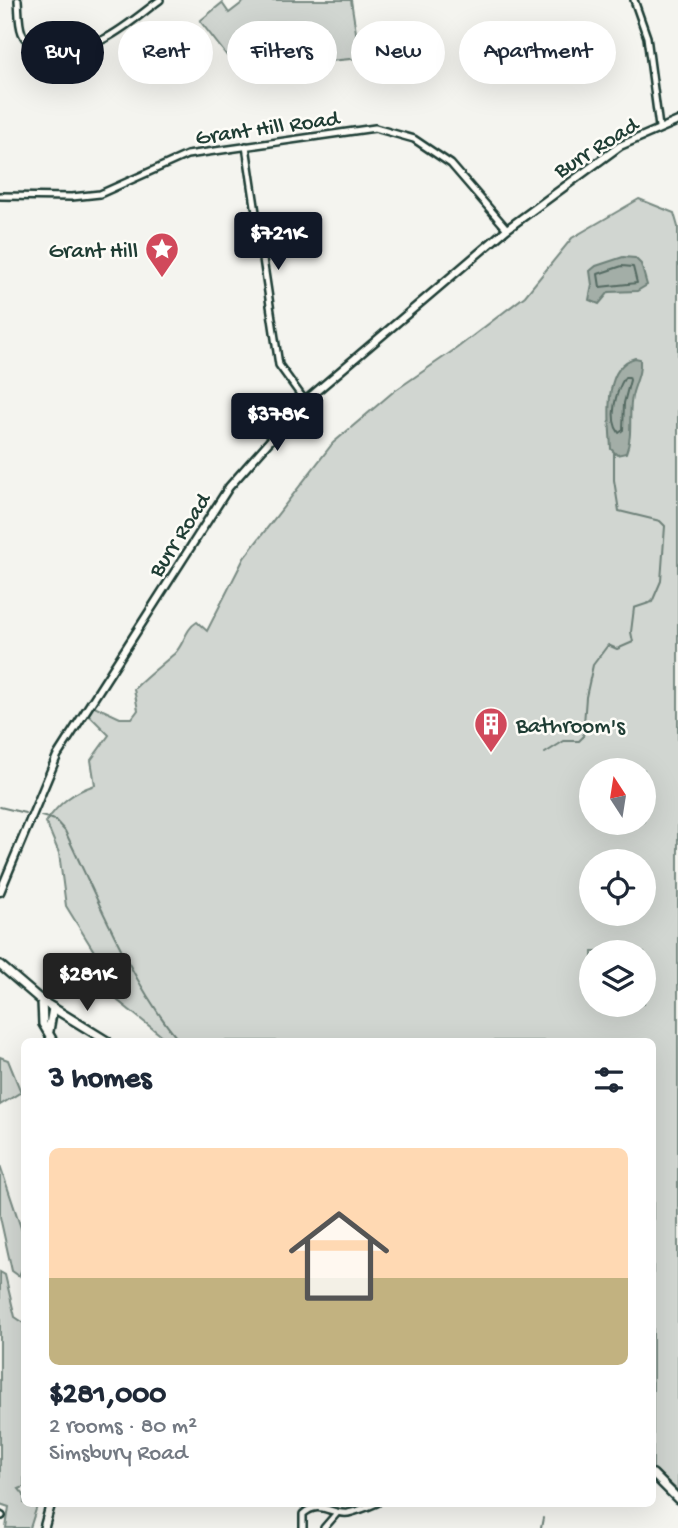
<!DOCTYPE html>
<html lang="en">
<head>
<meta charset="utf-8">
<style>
  :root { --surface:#fff; --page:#f2f2f3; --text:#1f2937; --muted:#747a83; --accent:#111827 }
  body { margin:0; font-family:"Gochi Hand",sans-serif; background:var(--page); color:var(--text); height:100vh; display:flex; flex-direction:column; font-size:26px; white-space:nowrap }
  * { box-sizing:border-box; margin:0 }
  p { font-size:23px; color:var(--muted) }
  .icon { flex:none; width:38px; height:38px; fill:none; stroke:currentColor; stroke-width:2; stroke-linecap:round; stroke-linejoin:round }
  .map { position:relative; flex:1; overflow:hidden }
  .sheet { position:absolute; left:21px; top:1038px; width:635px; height:469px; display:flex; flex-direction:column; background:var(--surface); border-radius:10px; box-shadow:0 7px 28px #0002 }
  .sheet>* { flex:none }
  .guide { position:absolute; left:21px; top:21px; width:637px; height:63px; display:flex; gap:14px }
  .needle { width:46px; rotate:348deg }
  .buttons { position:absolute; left:579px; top:758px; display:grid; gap:14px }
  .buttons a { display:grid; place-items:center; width:77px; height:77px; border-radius:50%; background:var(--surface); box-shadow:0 7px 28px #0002; font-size:35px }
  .price { position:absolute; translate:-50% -60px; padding:0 16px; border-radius:7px; background:var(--accent); color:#fff; font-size:23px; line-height:46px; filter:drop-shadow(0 2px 4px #0008) }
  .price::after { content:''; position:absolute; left:50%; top:42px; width:21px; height:16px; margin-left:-10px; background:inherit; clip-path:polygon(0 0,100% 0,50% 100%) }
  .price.active { background:#222; color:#fff }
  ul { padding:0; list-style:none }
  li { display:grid; align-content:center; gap:14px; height:371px; padding:0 28px }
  li span { display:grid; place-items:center; height:217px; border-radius:10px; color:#555 }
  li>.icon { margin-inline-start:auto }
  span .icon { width:126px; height:126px; fill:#fffc; stroke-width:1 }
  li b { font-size:30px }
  h2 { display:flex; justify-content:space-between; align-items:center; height:84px; padding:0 28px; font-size:30px }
  .pill { padding:0 24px; border-radius:32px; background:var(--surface); box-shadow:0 7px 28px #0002; font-size:24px; line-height:63px }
  .pill.active { background:var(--accent); color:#fff }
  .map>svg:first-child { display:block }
  .green { fill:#d1d6d1; stroke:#788a82; stroke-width:2; fill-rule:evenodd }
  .water { fill:#a3aea7; stroke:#6e8179; stroke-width:2 }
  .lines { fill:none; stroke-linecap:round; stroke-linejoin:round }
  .shore { stroke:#546a62; stroke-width:2 }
  .stream { stroke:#6e8179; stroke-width:2 }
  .minor-casing { stroke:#1f3d34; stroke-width:10 }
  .tertiary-casing { stroke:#1f3d34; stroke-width:11 }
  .secondary-casing { stroke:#1f3d34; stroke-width:12 }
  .minor { stroke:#fdfcf7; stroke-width:5 }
  .tertiary { stroke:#fdfcf7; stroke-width:6 }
  .secondary { stroke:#fdfcf7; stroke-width:7 }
  .labels { text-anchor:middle; stroke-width:5; stroke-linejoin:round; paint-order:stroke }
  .street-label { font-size:23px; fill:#1f3d34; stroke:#fdfcf7 }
  .poi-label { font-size:23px; fill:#1f3d34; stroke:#fdfcf7; text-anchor:end }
</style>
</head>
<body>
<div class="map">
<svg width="678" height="1528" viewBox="0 0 678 1528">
  <rect width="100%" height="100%" fill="#f4f4ef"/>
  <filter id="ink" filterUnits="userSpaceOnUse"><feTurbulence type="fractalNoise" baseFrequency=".0143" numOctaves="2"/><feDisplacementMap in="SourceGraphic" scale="14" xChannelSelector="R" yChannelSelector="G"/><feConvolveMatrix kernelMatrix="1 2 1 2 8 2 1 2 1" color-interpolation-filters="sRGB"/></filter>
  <g filter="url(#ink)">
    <!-- green -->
    <g class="green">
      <path d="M246,0h105l9,58 -122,12 -38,-49 22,-18 7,10z"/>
      <path d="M639,199l35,14 4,14v1264l-25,-23v-427h-485l-71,-57 3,-23 -34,-55 -7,-53 -13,-31c13,-19 27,-30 49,-37l-4,-25 18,-25 -25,-25 4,-7 32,15h12l6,-8 -4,-21c13,-13 26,-23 40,-35 10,-9 11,-25 23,-32l10,9 37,-73 89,-115 60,-51 64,-44 68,-52 47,-58zM592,770h52v52h-52zM592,861h52v53h-52zM592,952h52v52h-52z"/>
      <path d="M0,1057l8,3 13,32 -21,13z"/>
      <path d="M0,1165l24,72v27l-5,12 -7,-5 -12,-54z"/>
      <path d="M0,1272l5,3 10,42 9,6v164l-5,2 5,6v8h14l-8,25h-24l3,-21 -9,-3z"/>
    </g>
    <!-- water -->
    <g class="water">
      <path d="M623,257l12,1 6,6 6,21 -10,6 -28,1 -10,12 -10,-4 3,-15 -2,-14 6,-5z"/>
      <path d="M635,358l5,1c1,13 -3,20 -7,33 -6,20 1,41 -7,61l-9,2 -6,-6c-1,-25 -10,-82 24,-91z"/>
    </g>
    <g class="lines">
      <!-- shore -->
      <g class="shore">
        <path d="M622,266l11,1 4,16 -37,4 -2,-13z"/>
        <path d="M625,377h4l1,3 -6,23 -1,27 -4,3c-11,-14 -3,-42 6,-56z"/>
      </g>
      <!-- stream -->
      <g class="stream">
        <path d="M545,753l19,-12h15l4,-4 3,-40 7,-32 15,-20 9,4 16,-7 -2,-10 3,-24 18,-6 9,-21 4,-55 -5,-5 -41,-10 -5,-31v-27"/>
        <path d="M0,807l25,6"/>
        <path d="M41,816l14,4 10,11c33,69 66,151 114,210"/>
        <path d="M541,1528l2,-10"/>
      </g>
      <!-- minor casing -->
      <g class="minor-casing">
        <g id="minor">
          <path d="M18,0c1,10 0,23 4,33 12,29 63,17 84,5 19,-10 36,-25 54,-38"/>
          <path d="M634,0l13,37 12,90"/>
          <path d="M246,146l33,219 26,36"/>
          <path d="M0,196l72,1 28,-3 87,-39 188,-27 39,11 37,25 56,65"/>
          <path d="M0,1515l2,1"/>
          <path d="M303,1528v-14c17,-15 27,1 45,-1 9,-2 20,-6 29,-10"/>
          <path d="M324,1528l13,-15"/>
        </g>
      </g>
      <!-- tertiary casing -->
      <g class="tertiary-casing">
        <path id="tertiary" d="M0,892l57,-136 172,-269 76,-86 202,-172 113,-83 58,-25"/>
      </g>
      <!-- secondary casing -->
      <g class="secondary-casing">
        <g id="secondary">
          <path d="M0,965l42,36 65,40"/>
          <path d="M42,1001l1,23 10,17"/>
          <path d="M49,1031l4,-23"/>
          <path d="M653,1474l25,25"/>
          <path d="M44,1528l7,-25"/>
        </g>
      </g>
      <!-- minor -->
      <use href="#minor" class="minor"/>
      <!-- tertiary -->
      <use href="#tertiary" class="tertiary"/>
      <!-- secondary -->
      <use href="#secondary" class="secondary"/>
    </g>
  </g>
  <!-- icons -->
  <defs>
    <g id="sight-pin" transform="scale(1.75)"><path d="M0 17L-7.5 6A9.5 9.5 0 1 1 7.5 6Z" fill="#d1495b" stroke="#fdfcf7"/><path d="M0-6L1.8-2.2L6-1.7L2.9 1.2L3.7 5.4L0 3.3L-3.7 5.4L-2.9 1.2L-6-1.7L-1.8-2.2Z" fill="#fff"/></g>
    <g id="building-pin" transform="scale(1.75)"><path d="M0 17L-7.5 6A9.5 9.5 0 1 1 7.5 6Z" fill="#d1495b" stroke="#fdfcf7"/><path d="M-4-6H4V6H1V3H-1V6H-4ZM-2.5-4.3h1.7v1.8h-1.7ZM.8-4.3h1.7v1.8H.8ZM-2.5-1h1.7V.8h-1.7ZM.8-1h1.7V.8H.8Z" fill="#fff"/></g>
  </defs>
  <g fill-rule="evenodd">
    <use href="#sight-pin" x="162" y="249"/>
    <use href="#building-pin" x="491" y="724"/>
  </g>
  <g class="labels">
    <!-- street labels -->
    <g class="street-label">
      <text transform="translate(267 126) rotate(-8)" y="8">Grant Hill Road</text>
      <text transform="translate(595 146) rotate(-32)" y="8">Burr Road</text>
      <text transform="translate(178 534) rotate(-57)" y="8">Burr Road</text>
    </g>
    <!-- poi labels -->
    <g class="poi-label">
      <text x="138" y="257">Grant Hill</text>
      <text x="516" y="732" text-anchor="start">Bathroom's</text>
    </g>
  </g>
</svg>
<div class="buttons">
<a><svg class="needle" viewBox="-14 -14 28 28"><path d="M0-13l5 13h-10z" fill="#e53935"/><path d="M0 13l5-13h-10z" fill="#747a83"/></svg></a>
<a><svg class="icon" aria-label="locate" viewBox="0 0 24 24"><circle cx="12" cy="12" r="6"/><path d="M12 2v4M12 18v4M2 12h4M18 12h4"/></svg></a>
<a><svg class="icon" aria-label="layers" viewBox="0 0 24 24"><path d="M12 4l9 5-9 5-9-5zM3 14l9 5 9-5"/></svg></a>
</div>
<b class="price" style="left:278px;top:272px">$721K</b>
<b class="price" style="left:277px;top:453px">$378K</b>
<b class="price active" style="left:87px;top:1013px">$281K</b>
<div class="guide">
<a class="pill active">Buy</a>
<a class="pill">Rent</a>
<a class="pill">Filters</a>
<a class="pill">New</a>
<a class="pill">Apartment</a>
</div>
<section class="sheet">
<h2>3 homes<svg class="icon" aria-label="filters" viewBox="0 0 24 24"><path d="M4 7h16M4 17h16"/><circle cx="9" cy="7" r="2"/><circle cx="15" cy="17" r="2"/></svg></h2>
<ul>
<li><span style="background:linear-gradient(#ffd9b3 60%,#c2b280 0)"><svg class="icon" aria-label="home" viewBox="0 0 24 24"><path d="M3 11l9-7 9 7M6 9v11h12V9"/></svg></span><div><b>$281,000</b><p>2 rooms · 80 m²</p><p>Simsbury Road</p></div></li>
</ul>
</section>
</div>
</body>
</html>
